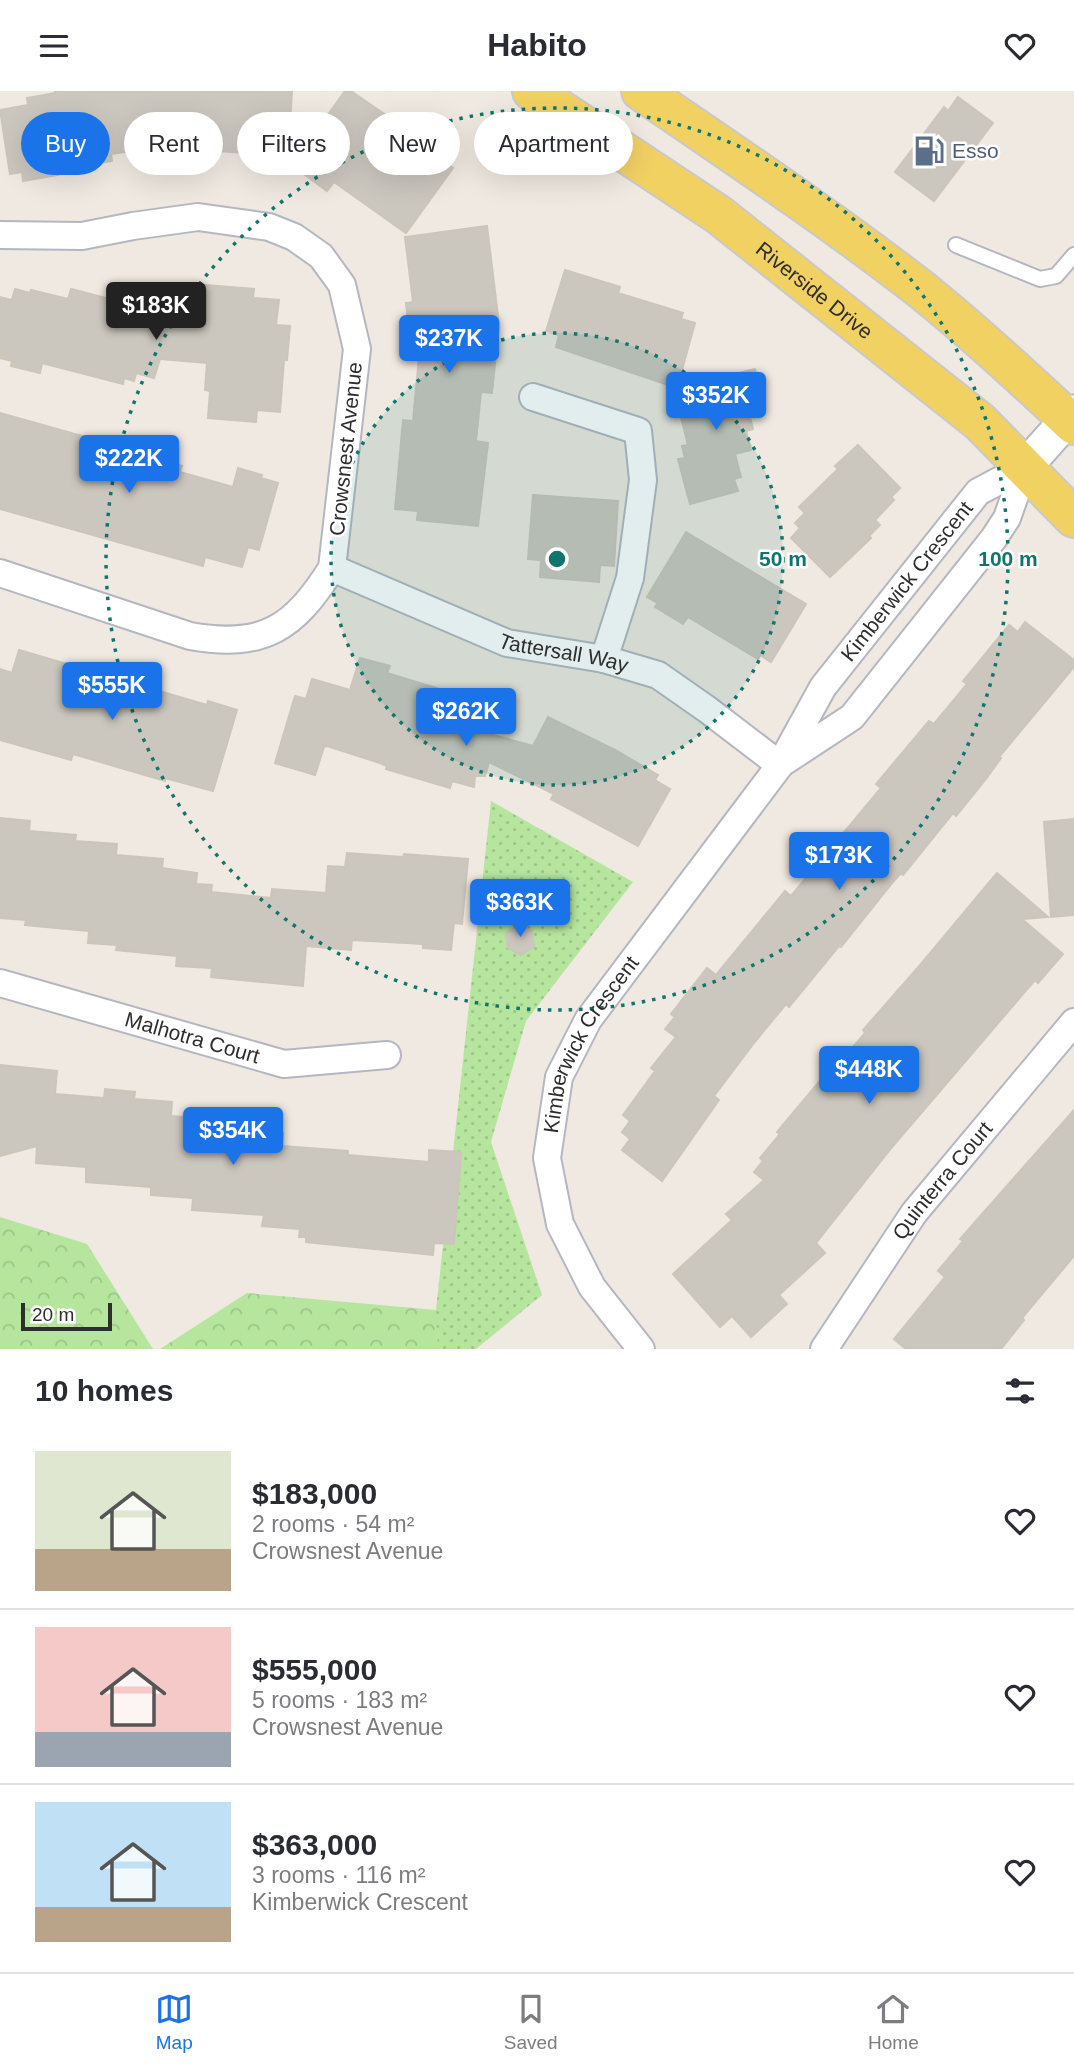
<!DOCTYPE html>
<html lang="en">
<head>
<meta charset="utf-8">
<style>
  :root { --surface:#fff; --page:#f7f7f7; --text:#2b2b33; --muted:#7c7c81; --line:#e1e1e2; --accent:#1a73e8 }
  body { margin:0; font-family:Helvetica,sans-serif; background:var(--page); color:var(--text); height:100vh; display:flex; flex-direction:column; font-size:26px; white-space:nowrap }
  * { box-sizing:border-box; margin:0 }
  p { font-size:23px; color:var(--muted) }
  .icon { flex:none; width:38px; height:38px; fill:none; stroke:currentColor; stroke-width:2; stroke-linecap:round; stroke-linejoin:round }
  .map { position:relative; height:1258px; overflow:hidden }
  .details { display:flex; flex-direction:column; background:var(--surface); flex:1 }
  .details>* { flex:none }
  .hud { position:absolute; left:21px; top:21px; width:700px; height:63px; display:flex; gap:14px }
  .scale { position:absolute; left:21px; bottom:18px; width:91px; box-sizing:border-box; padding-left:7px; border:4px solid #2e2e2e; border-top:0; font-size:19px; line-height:24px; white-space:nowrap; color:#2e2e2e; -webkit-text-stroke:5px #fff; paint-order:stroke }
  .price { position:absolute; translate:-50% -60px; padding:0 16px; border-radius:7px; background:var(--accent); color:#fff; font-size:23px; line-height:46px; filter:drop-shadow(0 2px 4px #0008) }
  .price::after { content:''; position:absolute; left:50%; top:42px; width:21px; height:16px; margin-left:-10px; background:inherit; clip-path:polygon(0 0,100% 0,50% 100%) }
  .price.selected { background:#222; color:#fff }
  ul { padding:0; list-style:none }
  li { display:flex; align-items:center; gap:21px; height:175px; padding:0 35px }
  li+li { border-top:2px solid var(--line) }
  li span { display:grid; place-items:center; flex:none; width:196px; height:140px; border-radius:0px; color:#555 }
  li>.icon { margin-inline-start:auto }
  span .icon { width:84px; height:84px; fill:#fffc; stroke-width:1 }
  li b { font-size:30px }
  h2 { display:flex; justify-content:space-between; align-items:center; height:84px; padding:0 35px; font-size:30px }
  .chip { padding:0 24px; border-radius:32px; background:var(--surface); box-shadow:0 7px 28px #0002; font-size:24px; line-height:63px }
  .chip.selected { background:var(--accent); color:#fff }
  header { display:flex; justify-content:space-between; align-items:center; height:91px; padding:0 35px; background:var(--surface); font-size:32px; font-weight:700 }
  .tabs { display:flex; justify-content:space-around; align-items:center; height:98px; border-top:2px solid var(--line); background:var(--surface); font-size:19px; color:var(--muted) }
  .tabs a { display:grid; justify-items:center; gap:4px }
  .tabs .selected { color:var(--accent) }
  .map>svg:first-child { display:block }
  .grass { fill:url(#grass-dots) }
  .forest { fill:url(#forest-crowns) }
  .building { fill:#cbc7bf; stroke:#cbc5ba; stroke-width:2 }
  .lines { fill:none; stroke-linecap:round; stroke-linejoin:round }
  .service-casing { stroke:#b4b7c1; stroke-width:18 }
  .minor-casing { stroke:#b4b7c1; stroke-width:30 }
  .tertiary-casing { stroke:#b4b7c1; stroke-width:37 }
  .primary-casing { stroke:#c9c9c9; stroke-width:42 }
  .service { stroke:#fff; stroke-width:14 }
  .minor { stroke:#fff; stroke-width:26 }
  .tertiary { stroke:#fff; stroke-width:33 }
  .primary { stroke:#f2d163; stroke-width:38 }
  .ring { fill:none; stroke:#0f766e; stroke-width:3.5; stroke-dasharray:3.5 7 }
  .labels { text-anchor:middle; stroke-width:5; stroke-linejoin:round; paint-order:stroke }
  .service-label { font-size:21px; fill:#4e5e75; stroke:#fff; text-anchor:start }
  .street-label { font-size:21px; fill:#2e2e2e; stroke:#fff }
  .centre { fill:#0f766e; stroke:#fff; stroke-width:3.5 }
  .ring-label { font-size:21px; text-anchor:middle; font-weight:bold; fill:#0f766e; stroke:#fff; stroke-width:5; stroke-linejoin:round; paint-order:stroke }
</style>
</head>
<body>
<header><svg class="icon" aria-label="menu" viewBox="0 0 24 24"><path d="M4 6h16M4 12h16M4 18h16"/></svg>Habito<svg class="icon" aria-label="heart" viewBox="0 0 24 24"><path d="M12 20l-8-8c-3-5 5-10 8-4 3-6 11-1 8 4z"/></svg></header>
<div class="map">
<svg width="1074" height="1258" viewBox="0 0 1074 1258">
  <defs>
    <pattern id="grass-dots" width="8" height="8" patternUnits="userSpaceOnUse" patternTransform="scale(1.75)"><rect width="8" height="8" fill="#b6e59e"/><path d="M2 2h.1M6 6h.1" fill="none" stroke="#9dc588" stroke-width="1.8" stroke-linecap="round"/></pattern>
    <pattern id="forest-crowns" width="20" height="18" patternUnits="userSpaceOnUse" patternTransform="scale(1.75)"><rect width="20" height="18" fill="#b6e59e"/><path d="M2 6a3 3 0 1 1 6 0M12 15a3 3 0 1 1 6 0" fill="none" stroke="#9dc588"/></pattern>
  </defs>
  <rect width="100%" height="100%" fill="#efe9e1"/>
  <!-- grass -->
  <path class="grass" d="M491,710l142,81 -107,139 -35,121 51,153 -66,54h-239l199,-39z"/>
  <!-- forest -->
  <g class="forest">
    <path d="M0,1126l87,27 66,105h-153z"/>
    <path d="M247,1202l189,17 2,39h-278z"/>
  </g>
  <!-- building -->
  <g class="building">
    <path d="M55,0h237l-4,65 -98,-7v-6l-79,11 1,7 -55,9 1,5 -35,6 -1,-9 -12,2 -10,-64 28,-5 -1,-7 28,-5z"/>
    <path d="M345,0h6l52,36 -2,3 52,38 -47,65 -72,-51 -7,9 -35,-26z"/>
    <path d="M958,6l35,26 -59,78 -39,-29 49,-65 4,4z"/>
    <path d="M487,135l12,98 -7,69 -11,-1 -5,49 12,2 -10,83 -61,-6 1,-9 -23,-2 8,-89 10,1 8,-86 -10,2 -3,-18 -2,-16 7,-1 -8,-65z"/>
    <path d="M565,179l55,17 -2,6 65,20 -2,6 14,4 -18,65 -121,-41 3,-12 -13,-4z"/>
    <path d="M205,194l49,4 -1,9 26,2 -3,25 14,1 -3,34h-3l-4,52 -23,-2 -1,12 -48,-4 2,-27 -5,-1 2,-27 -47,-4 -6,19 -18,-5 -2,8 -10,-3 -1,6 -81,-21 -2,10 -29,-7 1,-5 -12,-3v-61l12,3 3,-11 15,4 1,-3 37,9 3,-10 54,14 2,-8 75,20z"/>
    <path d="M755,278l8,29 -10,3 3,14 -6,2 3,12 -7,2 5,19 -16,4 6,23 -7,2 4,12 -48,13 -12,-45 7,-1 -3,-12 6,-1 -14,-56z"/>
    <path d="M0,322l96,27 1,-2 41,11 -1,3 26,6 1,2 18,6 -2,6 53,15 5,-19 24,7 -1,3 17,5 -19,67 -11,-3 -6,20 -37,-10 -2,9 -203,-57z"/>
    <path d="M858,354l42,43 -9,9 3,3 -19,20 5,5 -11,11 2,2 -41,39 -39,-39 9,-10 -5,-5 10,-10 -6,-6 39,-38 -3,-3z"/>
    <path d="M533,404l85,6 -4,65 -14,-1 -1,17 -59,-5 1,-17 -13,-1z"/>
    <path d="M686,441l120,72 -35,58 -11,-7 -2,4 -70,-42 -5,7 -28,-17 3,-4 -11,-6z"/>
    <path d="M1025,531l49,38v7l-75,90 2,1 -15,21 -30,37 -3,-3 -50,62 -2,-2 -8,9 -52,65 -2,-1 -50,61 -3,-3 -32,39 -40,53 5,4 -57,81 -40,-31 8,-11 -8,-7 8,-11 -7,-6 32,-44 -4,-3 25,-31 -11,-8 10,-12 -4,-3 36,-46 9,7 69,-84 6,5 90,-108 -5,-4 53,-63 5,3 33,-40 -4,-3 46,-56 9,7z"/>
    <path d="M19,559l188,55 1,-4 29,9 -24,81 -48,-13v3l-10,-3 -82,-24 -2,6 -71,-20v-71l12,4z"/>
    <path d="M360,567l30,8 -3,7 59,18 -1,4 31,9 -2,9 10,2 -5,16 54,15 15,-29 67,33 43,25 -3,5 15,9 -32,57 -87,-47 3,-5 -65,-32 -4,14h-10l-1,11 -22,-6 -2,7 -64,-19 1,-3 -7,-3 -53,-17 -3,1 -9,28 -40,-12 20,-67 11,3 6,-20 38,11z"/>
    <path d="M0,727l30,3 -1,10 47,4 -1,6 42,3 -1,11 47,4 -1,9 35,5 -1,11 16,1 -1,7 60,6 1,-9 54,4 2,-27 17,1 2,-14 56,4 1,-3 64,5 -6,65 -8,-1 -3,27 -28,-2v-4l-71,-4 -1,10 -45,-4 -3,40 -92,-9 1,-9 -36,-2 1,-10 -61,-6 1,-5 -29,-2 1,-12 -64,-6 1,-5 -26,-2z"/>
    <path d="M1074,728v96l-23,2 -7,-95z"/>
    <path d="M997,782l51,44 -26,2 41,35 -25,29 -3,-3 -142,166 -77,97 9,10 -46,42 8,9 -36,33 -19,-21 -12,11 -47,-53 59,-54 -6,-6 38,-34 -10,-8 9,-11 -3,-3 20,-24 -3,-2 51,-61 3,2 34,-40 -2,-3 58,-66z"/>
    <path d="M519,833l13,7 2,15 -13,9 -13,-7 -2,-15z"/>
    <path d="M0,974l57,6 -2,23 49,4 1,-9 30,3 -1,7 38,3 -1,14 73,6 -1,8 40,3 -1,13 66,5v4l81,7v-12l32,2 -7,92 -20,-1 -1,12 -127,-13v-5h-7l1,-8 -38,-3 2,-11 -72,-5 1,-12 -42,-3v-8l-65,-5v-15l-50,-4 1,-17 -37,10z"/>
    <path d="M1074,1019v146l-52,62 2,2 -23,29h-95l-12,-10 51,-62 -7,-6 25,-30 -3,-2z"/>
  </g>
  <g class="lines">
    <!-- service casing -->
    <g class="service-casing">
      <path id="service" d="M956,154l84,34 16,-3 18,-21"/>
    </g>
    <!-- minor casing -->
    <g class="minor-casing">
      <g id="minor">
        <path d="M0,144l82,1 51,-10 65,-9 71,10 25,10 27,19 21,29 15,64 -25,219c-38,60 -68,81 -142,68l-190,-63"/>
        <path d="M533,306l105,34 5,49 -13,98 -26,81"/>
        <path id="s1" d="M332,477l175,75 97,16 54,16 50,35 72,55"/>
        <path d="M782,672l70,-46 142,-179 13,-20 18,-51"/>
        <path id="s2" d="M0,892l284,81 103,-9"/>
        <path id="s3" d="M641,1258l-49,-62 -32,-63 -13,-66 12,-81 29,-57 192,-255 43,-78 155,-195 47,-25"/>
        <path id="s4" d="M824,1258l90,-136 160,-191"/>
      </g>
    </g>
    <!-- tertiary casing -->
    <g class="tertiary-casing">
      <path id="tertiary" d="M1025,376l49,-55"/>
    </g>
    <!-- primary casing -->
    <g class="primary-casing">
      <g id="primary">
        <path id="s5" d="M532,0l187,124 261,207 94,96"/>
        <path d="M641,0c95,65 191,129 282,200 52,42 102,88 151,134"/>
      </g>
    </g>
    <!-- service -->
    <use href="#service" class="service"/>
    <!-- minor -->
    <use href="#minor" class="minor"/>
    <!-- tertiary -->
    <use href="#tertiary" class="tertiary"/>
    <!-- primary -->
    <use href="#primary" class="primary"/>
  </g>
  <!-- distance rings -->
  <circle cx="557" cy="468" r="226" fill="#0f766e" fill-opacity=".12"/>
  <g class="ring">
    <circle cx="557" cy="468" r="226"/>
    <circle cx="557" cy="468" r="451"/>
  </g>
  <!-- icons -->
  <defs>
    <g id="fuel-bare" transform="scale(2.415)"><path d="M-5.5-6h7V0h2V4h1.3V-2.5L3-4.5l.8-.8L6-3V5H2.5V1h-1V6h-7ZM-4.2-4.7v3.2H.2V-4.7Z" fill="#5c6f8a" stroke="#fff" stroke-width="2.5" paint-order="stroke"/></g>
  </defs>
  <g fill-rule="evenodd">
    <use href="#fuel-bare" x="929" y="60"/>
  </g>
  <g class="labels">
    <!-- service labels -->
    <g class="service-label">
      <text x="952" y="67">Esso</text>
    </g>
    <!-- street labels -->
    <g class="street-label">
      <text dy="7" stroke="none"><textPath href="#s5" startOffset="346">Riverside Drive</textPath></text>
      <text transform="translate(346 358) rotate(-84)" y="7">Crowsnest Avenue</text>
      <text dy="7" stroke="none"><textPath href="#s3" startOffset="906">Kimberwick Crescent</textPath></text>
      <text dy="7" stroke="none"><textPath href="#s1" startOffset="248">Tattersall Way</textPath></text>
      <text dy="7" stroke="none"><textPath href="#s2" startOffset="200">Malhotra Court</textPath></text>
      <text dy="7" stroke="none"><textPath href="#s3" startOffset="341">Kimberwick Crescent</textPath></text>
      <text dy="7" stroke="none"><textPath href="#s4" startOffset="206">Quinterra Court</textPath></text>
    </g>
  </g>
  <circle cx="557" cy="468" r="10" class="centre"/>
  <g class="ring-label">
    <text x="783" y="475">50 m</text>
    <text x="1008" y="475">100 m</text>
  </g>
</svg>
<div class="scale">20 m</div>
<b class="price selected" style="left:156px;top:251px">$183K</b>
<b class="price" style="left:449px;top:284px">$237K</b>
<b class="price" style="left:716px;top:341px">$352K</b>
<b class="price" style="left:129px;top:404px">$222K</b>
<b class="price" style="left:112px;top:631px">$555K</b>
<b class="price" style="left:466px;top:657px">$262K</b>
<b class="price" style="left:839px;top:801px">$173K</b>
<b class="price" style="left:520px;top:848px">$363K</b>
<b class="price" style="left:869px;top:1015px">$448K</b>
<b class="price" style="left:233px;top:1076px">$354K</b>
<div class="hud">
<a class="chip selected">Buy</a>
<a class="chip">Rent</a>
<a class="chip">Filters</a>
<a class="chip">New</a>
<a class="chip">Apartment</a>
</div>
</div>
<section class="details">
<h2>10 homes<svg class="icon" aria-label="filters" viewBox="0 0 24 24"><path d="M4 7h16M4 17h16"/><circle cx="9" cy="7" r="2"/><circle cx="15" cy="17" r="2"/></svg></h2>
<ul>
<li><span style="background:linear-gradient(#dfe7d0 70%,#b9a48a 0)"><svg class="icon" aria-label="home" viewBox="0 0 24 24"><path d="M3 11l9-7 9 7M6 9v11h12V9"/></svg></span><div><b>$183,000</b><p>2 rooms · 54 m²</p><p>Crowsnest Avenue</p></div><svg class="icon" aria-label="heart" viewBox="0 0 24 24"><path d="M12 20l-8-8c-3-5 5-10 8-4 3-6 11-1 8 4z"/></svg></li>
<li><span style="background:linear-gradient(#f6c9c9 75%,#9aa5b1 0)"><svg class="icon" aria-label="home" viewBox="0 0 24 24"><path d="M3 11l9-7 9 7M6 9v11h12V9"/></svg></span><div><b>$555,000</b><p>5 rooms · 183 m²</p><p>Crowsnest Avenue</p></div><svg class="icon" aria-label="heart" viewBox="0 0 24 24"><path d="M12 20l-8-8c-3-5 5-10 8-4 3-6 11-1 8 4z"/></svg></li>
<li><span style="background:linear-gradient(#bfe0f5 75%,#b9a48a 0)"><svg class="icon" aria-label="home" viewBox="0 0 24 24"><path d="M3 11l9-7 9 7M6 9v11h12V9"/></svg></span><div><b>$363,000</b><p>3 rooms · 116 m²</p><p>Kimberwick Crescent</p></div><svg class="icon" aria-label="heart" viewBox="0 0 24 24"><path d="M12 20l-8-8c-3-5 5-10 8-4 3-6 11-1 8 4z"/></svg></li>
</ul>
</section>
<nav class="tabs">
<a class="selected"><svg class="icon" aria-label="map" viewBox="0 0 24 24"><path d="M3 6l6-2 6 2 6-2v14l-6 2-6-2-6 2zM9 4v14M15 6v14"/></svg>Map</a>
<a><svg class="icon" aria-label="saved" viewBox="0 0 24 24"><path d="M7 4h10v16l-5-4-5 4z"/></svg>Saved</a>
<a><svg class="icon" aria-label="home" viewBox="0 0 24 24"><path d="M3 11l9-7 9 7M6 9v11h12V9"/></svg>Home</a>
</nav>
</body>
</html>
